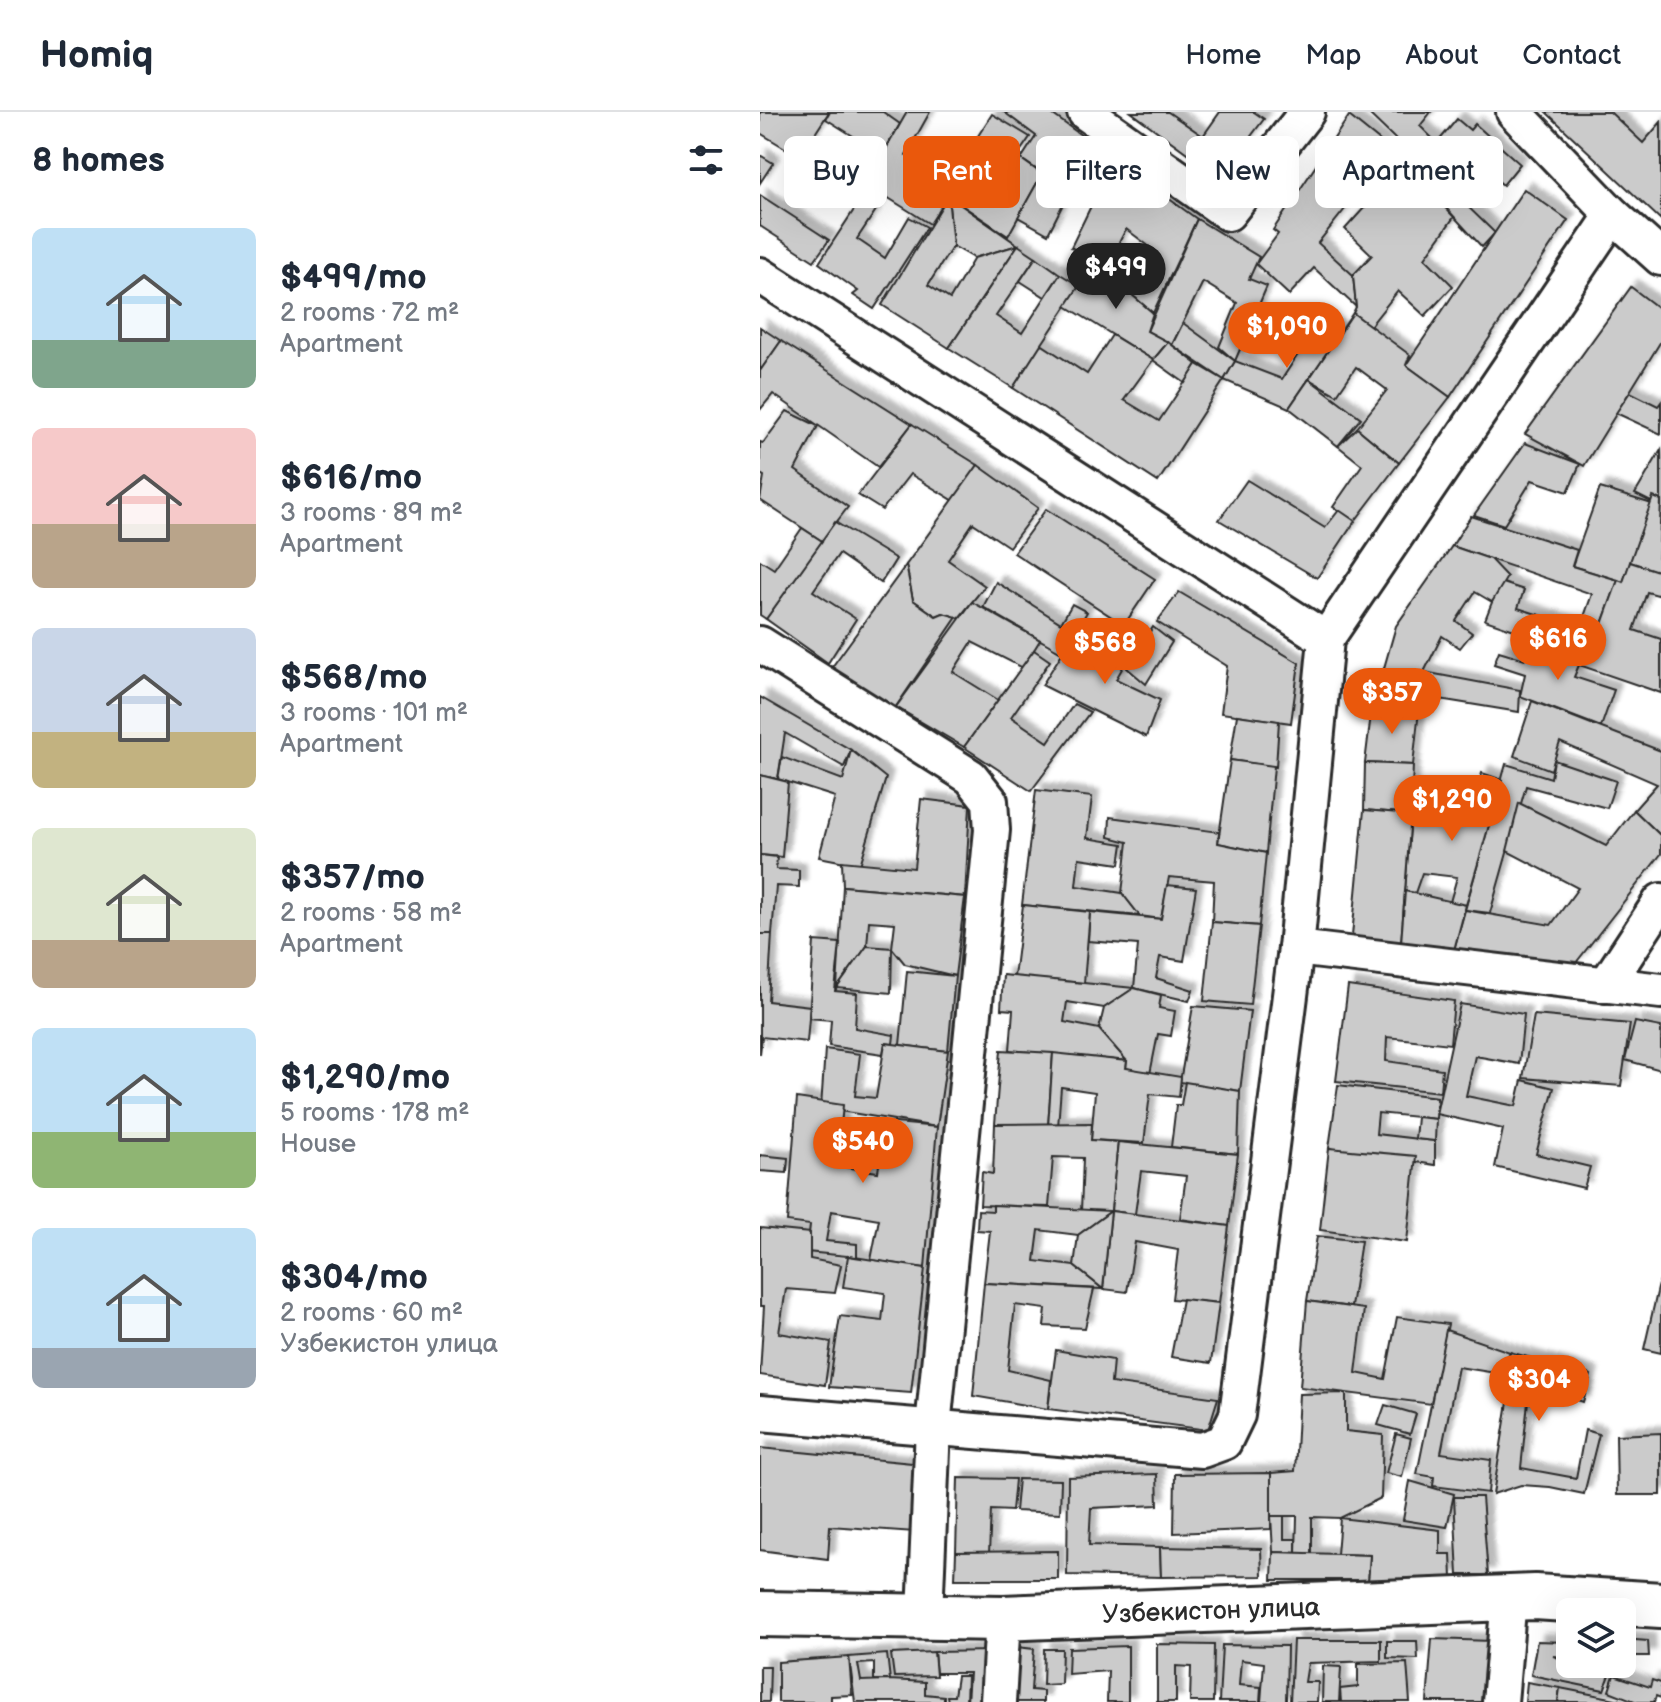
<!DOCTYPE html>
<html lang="en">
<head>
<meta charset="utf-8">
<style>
  :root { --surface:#fff; --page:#f6f6f7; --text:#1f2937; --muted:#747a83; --line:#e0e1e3; --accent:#ea580c }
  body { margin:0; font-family:"Balsamiq Sans",sans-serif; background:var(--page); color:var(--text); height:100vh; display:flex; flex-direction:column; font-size:30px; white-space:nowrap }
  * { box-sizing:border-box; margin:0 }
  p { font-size:26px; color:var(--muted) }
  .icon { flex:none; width:44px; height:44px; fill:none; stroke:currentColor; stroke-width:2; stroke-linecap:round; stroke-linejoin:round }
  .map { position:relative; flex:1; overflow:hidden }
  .drawer { display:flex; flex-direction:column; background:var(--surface); width:760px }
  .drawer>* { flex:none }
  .top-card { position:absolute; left:24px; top:24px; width:756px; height:72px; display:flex; gap:16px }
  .buttons { position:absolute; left:796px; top:1486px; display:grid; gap:16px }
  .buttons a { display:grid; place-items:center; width:80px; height:80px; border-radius:12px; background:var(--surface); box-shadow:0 8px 32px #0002; font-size:40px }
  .price { position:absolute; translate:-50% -68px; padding:0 18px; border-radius:28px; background:var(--accent); color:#fff; font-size:26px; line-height:52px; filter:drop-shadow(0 2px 4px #0008) }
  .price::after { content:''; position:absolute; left:50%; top:48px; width:24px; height:18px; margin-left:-12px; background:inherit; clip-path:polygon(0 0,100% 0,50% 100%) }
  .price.selected { background:#222; color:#fff }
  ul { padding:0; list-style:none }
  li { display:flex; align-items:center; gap:24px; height:200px; padding:0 32px }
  li span { display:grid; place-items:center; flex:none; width:224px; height:160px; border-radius:12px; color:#555 }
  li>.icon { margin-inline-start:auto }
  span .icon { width:96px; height:96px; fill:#fffc; stroke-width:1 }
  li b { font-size:34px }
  h2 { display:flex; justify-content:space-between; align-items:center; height:96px; padding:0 32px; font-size:34px }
  .chip { padding:0 28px; border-radius:12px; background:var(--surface); box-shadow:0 8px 32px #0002; font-size:28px; line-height:72px }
  .chip.selected { background:var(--accent); color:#fff }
  header { display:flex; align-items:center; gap:48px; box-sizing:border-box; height:112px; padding:0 40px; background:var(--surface); border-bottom:2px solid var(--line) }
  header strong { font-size:38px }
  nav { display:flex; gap:44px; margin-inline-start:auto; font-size:28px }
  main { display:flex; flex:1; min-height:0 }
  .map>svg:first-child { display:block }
  .building { fill:#cbcbcb; stroke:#2b2b2b; stroke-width:2; fill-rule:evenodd; filter:url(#shadow) }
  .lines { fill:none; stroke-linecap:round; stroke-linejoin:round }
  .minor-casing { stroke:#2b2b2b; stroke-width:40 }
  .secondary-casing { stroke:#2b2b2b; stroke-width:50 }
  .minor { stroke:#fff; stroke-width:34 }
  .secondary { stroke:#fff; stroke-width:44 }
  .labels { text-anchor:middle; stroke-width:6; stroke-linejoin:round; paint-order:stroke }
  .street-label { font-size:26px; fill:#2b2b2b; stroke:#fff }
</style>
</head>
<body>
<header>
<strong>Homiq</strong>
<nav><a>Home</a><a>Map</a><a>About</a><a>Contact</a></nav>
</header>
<main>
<section class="drawer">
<h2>8 homes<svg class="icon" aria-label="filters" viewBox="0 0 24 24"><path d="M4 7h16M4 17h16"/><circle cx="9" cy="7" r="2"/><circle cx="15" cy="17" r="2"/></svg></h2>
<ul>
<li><span style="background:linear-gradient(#bfe0f5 70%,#7fa58c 0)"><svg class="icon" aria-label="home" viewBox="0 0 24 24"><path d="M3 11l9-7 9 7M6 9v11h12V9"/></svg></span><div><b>$499/mo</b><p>2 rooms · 72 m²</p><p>Apartment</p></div></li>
<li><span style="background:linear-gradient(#f6c9c9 60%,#b9a48a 0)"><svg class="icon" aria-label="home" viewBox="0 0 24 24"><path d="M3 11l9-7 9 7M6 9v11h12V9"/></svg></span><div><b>$616/mo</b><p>3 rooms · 89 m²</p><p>Apartment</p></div></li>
<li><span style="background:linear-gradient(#c9d6e8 65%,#c2b280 0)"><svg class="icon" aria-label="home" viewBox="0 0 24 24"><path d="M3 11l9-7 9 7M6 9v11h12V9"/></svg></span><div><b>$568/mo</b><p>3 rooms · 101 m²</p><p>Apartment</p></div></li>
<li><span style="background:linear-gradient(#dfe7d0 70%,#b9a48a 0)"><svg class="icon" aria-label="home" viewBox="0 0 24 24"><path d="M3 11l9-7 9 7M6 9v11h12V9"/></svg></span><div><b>$357/mo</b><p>2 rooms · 58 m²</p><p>Apartment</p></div></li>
<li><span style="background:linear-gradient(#bfe0f5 65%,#8fb573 0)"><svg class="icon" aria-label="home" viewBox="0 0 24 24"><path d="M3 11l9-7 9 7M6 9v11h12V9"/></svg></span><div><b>$1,290/mo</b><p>5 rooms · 178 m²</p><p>House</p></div></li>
<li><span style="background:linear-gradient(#bfe0f5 75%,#9aa5b1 0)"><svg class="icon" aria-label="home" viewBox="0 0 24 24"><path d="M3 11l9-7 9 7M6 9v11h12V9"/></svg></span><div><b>$304/mo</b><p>2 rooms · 60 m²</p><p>Узбекистон улица</p></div></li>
</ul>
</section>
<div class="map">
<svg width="901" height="1590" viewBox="0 0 901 1590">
  <defs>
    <filter id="shadow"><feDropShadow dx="7" dy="-7" stdDeviation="2" flood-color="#0004"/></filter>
  </defs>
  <rect width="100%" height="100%" fill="#fff"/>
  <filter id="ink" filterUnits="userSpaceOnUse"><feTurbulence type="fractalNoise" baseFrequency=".0125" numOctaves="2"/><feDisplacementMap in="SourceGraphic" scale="16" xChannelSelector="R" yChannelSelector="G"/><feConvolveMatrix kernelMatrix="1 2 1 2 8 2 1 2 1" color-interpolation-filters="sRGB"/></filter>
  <g filter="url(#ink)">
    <!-- building -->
    <g class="building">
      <path d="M0,0h69l-29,45 -40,-24z"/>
      <path d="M70,0h53l17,12 -40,69 -22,-17 23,-35 -35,-22z"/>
      <path d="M147,0h23l-24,43 49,30 -25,39 -64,-40z"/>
      <path d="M244,0h45l148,107 -44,94 -21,-18 22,-45 -28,-21 -20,39 -35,-21 20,-41 -70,-47 15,-23z"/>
      <path d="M371,0h37l35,24 17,-24h34l10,7 -44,58z"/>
      <path d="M607,0h64l-11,14 21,21 -20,17z"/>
      <path d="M786,0h64l33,31 18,-21v98z"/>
      <path d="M232,2l38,23 -13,19 -21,-13 -25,42 25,17 25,-43 21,15 -34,62 -66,-44z"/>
      <path d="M589,4l36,29 -36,51 4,3 -35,44 35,32 3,32 -42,-39 -25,27 -33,-31 22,-30 -5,-4z"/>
      <path d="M697,7l13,11 5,-6 45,40 -17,21 -19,-16 -24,30 35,34 -13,14 -69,-75z"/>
      <path d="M0,43l13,8 -13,20z"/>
      <path d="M644,52l50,53 -29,41 28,28 -28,30 -27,-25 -28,35 -17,-13 3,-6 -3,-32 19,-20 -27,-26z"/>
      <path d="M282,62l27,18 -21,42 -30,-17z"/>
      <path d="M109,75l15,11 -27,41 28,19 24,-41 18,10 -53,82 -21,-14 5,-4 -39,-28z"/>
      <path d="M764,77l44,31 -118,177 -44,-32z"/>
      <path d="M0,83l69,45 -15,21 -54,-35z"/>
      <path d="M188,84l70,49 -44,13 -21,-12z"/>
      <path d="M188,84l5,50 -25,39 22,14 24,-41 44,-13 -69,103 -67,-43z"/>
      <path d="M437,107l62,38 -10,22 18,7 -32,75 -16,-14 18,-44 -34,-21 -31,63 -25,-14z"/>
      <path d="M258,133l18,12 -40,59 26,17 38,-59 20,12 -67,102 -64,-40z"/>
      <path d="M276,145l24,17 -15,23 -25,-16z"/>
      <path d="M335,150l39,28 -2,5 21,18 -6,18 21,11 -15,18 -87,-54z"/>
      <path d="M871,175l30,23v31l-77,125 -59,-32z"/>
      <path d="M593,201l57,42 -4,10 44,32 -51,66 -42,-35 30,-38 -31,-23 -19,28 -28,-16z"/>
      <path d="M559,210l23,8 -53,78 -65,-28 11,-19 47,18z"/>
      <path d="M423,211l52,38 -11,19 -52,-35z"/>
      <path d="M0,215l21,14 -21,30z"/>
      <path d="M352,223l41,25 -29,40 35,21 38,-57 27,16 -66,102 -145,-94 28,-44 46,30z"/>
      <path d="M21,229l131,83 -34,43 -105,-73 -13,16v-39z"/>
      <path d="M408,230l29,22 -12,19 -32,-23z"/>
      <path d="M549,267l52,39 -23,28 -49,-38z"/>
      <path d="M870,280l28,14 3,-4v32l-45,-21z"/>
      <path d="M27,299l31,15 -23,44 53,37 -26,34 -62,-41 4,-24 -4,-2v-32l3,1z"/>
      <path d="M152,312l66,41 -22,37 -46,-28 -28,36 -24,-15z"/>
      <path d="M597,316l42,35 -44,58 -22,-14 29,-42 -24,-19z"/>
      <path d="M765,331l55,21 -12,28 -36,-12 -28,45 -30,-10z"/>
      <path d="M901,338v57l-26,-13z"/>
      <path d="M218,353l60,43 -29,39 -36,-24 -25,37 37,26 -26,32 -16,-5 -7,3 -23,-16 -7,-35z"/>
      <path d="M487,368l78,48 14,-18 16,11 -38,57 -98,-58z"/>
      <path d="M840,376l52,16 -29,78 -51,-16z"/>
      <path d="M893,385l8,3 -3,72 -28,-10z"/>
      <path d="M286,397l109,70 -31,46 -110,-72z"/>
      <path d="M711,404l106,34 -5,16 46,14 -24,66 -29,-9 -4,9 -76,-26 15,-38 24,8 -6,18 62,20 12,-34 -140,-48z"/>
      <path d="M75,410l61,37 -15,24 -42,-29 -26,37 43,28 -28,44 -62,-44z"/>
      <path d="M42,416l20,13 -56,78 -6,-4v-55l14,9z"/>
      <path d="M692,434l38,13 17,18 -15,25 -17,-10 -19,29 16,12 -12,15 -18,-12 -18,36 96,18 -1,22 -141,-23 18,-63z"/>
      <path d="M870,450l31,10v24l-14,-4 -13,38 27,9v54l-82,-28 -18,-19 4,-9 29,9 24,-66 5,2z"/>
      <path d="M146,453l7,35 23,16 7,-3 14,4 -64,94 -61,-44z"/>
      <path d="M236,470l65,41 11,-19 15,8 -24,41 -80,-46z"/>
      <path d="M419,480l120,71 -8,60 -70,-10 6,-47 -70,-44z"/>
      <path d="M212,490l68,38 -17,28 -51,-26 -19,30 45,28 -34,47 -68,-40z"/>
      <path d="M370,515l13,6 -27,46 44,21 -14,37 -104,-52 24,-38 39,21z"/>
      <path d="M393,515l19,15 -26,42 -19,-16z"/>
      <path d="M773,524l28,10 18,19 -5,12 40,13 -13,37 -81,-31 5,-22 -31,-10 5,-13 26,8z"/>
      <path d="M274,538l16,11 -39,56 37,25 26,-38 16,8 -59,79 -67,-44z"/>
      <path d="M0,585l91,53 -7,17 -59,-34 -7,46 -18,-4z"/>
      <path d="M772,589l129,50v85l-27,-26 23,-26 -97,-42 -9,28 -37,-14z"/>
      <path d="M612,594l47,4 -6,55 -48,-2z"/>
      <path d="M477,603l42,6 -3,46 -46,-7z"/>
      <path d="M91,638l35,28 -26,87 -41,-8 16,-60 -57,-18 4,-22 61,23z"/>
      <path d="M470,648l44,6 -8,87 -48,-10z"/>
      <path d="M794,648l62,21 -9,27 -81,-22 -36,127 -25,-3 41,-146 45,14z"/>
      <path d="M605,651l48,2 -2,49 -47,-4z"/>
      <path d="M722,661l20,7 -36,125 -16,-3 7,-25 -35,-4 -7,20 -10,-2 6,-77 56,8z"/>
      <path d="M0,663l28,7 -6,75 -22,-2z"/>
      <path d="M276,678l56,7 -5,41 36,6 -3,20 -41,-6 -3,28 46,7 18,23 -118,-11z"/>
      <path d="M161,687l49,6 -5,92 -122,-11 -1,-25 72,7z"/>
      <path d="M759,691l87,43 28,-36 27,26v18l-86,110 -121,-14 11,-40 86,15 27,-37 -71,-37z"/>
      <path d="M604,698l47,4 -10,129 -49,-7z"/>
      <path d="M350,705l109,15 -1,11 48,10 -7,73 -47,-4 2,-41 -45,-4 -8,42 -21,-3 -18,-23 6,-51 -19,-5z"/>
      <path d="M0,743l17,2 -1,12 23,1v17l-23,-1 -4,48h-12z"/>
      <path d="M407,773l29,3 -12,73 -24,-4 -4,21 37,12 -4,11 -55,-13 4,-43 -50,-4 2,-29 71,7z"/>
      <path d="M83,774l122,11 -10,79 -50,-12 -13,-16 3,-25 -26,-2 -2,25 -30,42z"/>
      <path d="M645,779l61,14 -12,45 -53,-7z"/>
      <path d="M263,793l67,7 -6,71 -70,-6z"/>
      <path d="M452,810l47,4 -9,79 -46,-4z"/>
      <path d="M0,822h12l-4,67 42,5 -3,36 -45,-5 -2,17z"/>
      <path d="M54,829l26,2 -5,48 22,2 -2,35 39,7 -1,9 -8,-1 -2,11 -54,-8 2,-26 -22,-2z"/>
      <path d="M107,834l25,2 -1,45 -54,-5z"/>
      <path d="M147,859l48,5 -7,75 -48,-6z"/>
      <path d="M243,863l131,13 -30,20 -37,-6 -3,20 35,7 28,32 -117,-11 3,-40 -12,-1z"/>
      <path d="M588,874l106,15 -4,43 -63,-7 -1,24 56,8 -2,23 -104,-11z"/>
      <path d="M374,876l27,7 -2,13 16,3 -4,25 -13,-2 -8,40 -24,-6 1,-7 -28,-32 5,-21z"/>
      <path d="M700,892l64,10 -5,50 -44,-8 -9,40 50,10 6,-26 32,8 -18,66 54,13 -6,21 -89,-21 8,-38 -67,-15z"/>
      <path d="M433,894l57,5 -10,80 -60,-9z"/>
      <path d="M774,903l96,9 -9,62 -98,-8z"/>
      <path d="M875,910l26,5v43l-36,-10z"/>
      <path d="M125,931l63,8 -11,76 -116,-19 4,-59 35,5 -5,42 21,2z"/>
      <path d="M241,938l52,3 -5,74 -53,-3z"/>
      <path d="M293,941l74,8 -1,7 55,9 -2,20 -29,-3 -6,49 -53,-3 4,-48 -34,-5 -3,40h-10z"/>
      <path d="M425,970l55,9 -2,63 -67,-7 5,-42h5z"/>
      <path d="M578,973l99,12 -1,22 -58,-6 -2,21 59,7v24l-106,-17z"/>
      <path d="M37,986l46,7 -6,61 41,6 7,-50 52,5 -12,141 -54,-8 8,-41 -48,-8 -5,30 31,3v13l-50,-5 3,-27 -23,-3z"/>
      <path d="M657,1005l19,2 -1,22 -20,-2z"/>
      <path d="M332,1011l-1,17 27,2 -7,69 -30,1 2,-54 -30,-1 -4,50 -69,-2 2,-33 11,2 2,-50z"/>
      <path d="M358,1030l120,12 -9,72 -49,-7 6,-43 -45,-5 -6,43 -24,-3z"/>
      <path d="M569,1036l87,8 -9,86 -87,-12z"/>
      <path d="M0,1043l28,3 -1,15 -27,-2z"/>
      <path d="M233,1093l118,6 -33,24 -39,-5 -4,31 39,5 29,23 -119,-6 6,-52 -13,-1 1,-20 15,1z"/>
      <path d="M351,1099l118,15 -10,77 -47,-4 6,-49 -43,-8 -8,50 -24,-3z"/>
      <path d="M351,1099l-8,78 -29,-23 4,-31z"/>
      <path d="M0,1116l50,5v26l31,6 -6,28 -49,-4 -7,44 52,9 -6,43 -65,-10 4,-69h-4z"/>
      <path d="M557,1124l44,5 -10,66 -44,-6z"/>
      <path d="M88,1144l77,12 -14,125 -82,-6 11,-71 42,5 3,-28 -42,-6z"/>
      <path d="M901,1163v78l-17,-4z"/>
      <path d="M224,1171l110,6 -9,39 -41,-2 2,-17 -31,-4 -7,65 43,10 -3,29 -75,-13z"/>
      <path d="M422,1187l37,4 -8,60 -40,-6z"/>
      <path d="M547,1189l57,8 -8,64 29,6 12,-62 51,7 -17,80 -131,-17z"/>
      <path d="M686,1218l64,22 -9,22 -43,-7 -17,86 50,7 -3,33 -55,-7 1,-9 -17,-3z"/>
      <path d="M296,1238l57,10 -2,23 107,15 -10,32 -160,-21z"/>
      <path d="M750,1240l81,23 -8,27 -38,-13 -4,16 -13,-3 -7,66 55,10 9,-48 14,4 -15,60 -34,-7 -29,-2 -28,9 19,-116 -11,-4z"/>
      <path d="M586,1281v38l37,4 -2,63 -41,20 -28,-1v37l-16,-1 1,-37h-26v-43l24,-2 4,-77z"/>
      <path d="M625,1293l31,9 -6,20 -32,-9z"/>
      <path d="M901,1321v62h-44l-1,-60z"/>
      <path d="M636,1322l15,4 -9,39 -16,-4z"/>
      <path d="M0,1336l172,17 -3,68 -99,-7 -2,33 -68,-9z"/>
      <path d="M511,1361v56l-97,4 1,-59z"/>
      <path d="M397,1362l1,31 -67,3 -2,37 71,2 1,30 -94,-2 1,-98z"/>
      <path d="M198,1366l57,1 -3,32 -21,-1 -2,44 -33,-2z"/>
      <path d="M258,1367l43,1 -1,33 -45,-2z"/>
      <path d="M650,1369l44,13 -7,33 -44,-7z"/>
      <path d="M694,1385h28l6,78h-30z"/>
      <path d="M511,1404h13v23h12v14l-23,-1z"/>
      <path d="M580,1406l100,12v24h11l1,24 -84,2 2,-25 -33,-1z"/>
      <path d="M400,1435l101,2 1,27 -101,1z"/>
      <path d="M298,1439v28h-103l1,-27z"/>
      <path d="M513,1440l97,3 -2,25h-96z"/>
      <path d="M672,1527l60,2 -4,61h-61z"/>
      <path d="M862,1527l26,2 1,15h-27z"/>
      <path d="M533,1528h88v21l-73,2 -3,19h13l-1,20h-27z"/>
      <path d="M627,1529h30l1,18 -31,-1z"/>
      <path d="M777,1529l30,1 -1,15 -13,-1 57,19 -6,15 -73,-15z"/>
      <path d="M397,1532l57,1 -1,57h-23l1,-35 -15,-1v36h-19z"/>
      <path d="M462,1533l65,1 -1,56h-25l3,-39 -23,-3 -2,25 22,2 -1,15h-41z"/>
      <path d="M248,1534l26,3 -3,41 12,1v11h-38z"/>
      <path d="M368,1534v56h-21l1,-31 -40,3 1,-26z"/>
      <path d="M284,1537h18l-1,35 -18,1z"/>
      <path d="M231,1539l-4,51h-20l2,-29h-33l-2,-21z"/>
      <path d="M174,1540l2,24 -42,1 -3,-23z"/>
      <path d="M127,1542l3,26 35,2v12l19,2v6h-89l-6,-45zM114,1551v17h16l-29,1 -3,-17z"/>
      <path d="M89,1545l3,38 -21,1v6h-53v-40z"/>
      <path d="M647,1551l3,39h-69l-1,-13 18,-2v-23z"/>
      <path d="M0,1554h10l-1,36h-9z"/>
      <path d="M563,1554l18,1 -2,35h-17z"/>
      <path d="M854,1563l36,12 2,-7 9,3v15l-5,-2 -2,6h-17l-28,-11z"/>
      <path d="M197,1564h10l-1,26h-18l-1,-6h7z"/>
      <path d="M767,1570l33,6 -2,14h-33z"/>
      <path d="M800,1576l71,14h-73z"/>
    </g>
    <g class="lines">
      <!-- minor casing -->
      <g class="minor-casing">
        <g id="minor">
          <path d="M325,0l143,101 79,-101"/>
          <path d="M754,0l99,103 48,43"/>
          <path d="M0,163l566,364"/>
          <path d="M0,532l211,133 19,24 2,29 -59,597 -8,188"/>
          <path d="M536,836l365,43"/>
          <path d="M846,873l55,-84"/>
          <path d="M0,1301l442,37 22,-8 13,-27 59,-467 30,-309 287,-424"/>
          <path d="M238,1590l5,-84"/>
          <path d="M740,1590l9,-104"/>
        </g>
      </g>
      <!-- secondary casing -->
      <g class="secondary-casing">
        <path id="secondary" d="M0,1502l243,4 532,-21 126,8"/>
      </g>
      <!-- minor -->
      <use href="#minor" class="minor"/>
      <!-- secondary -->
      <use href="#secondary" class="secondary"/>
    </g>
  </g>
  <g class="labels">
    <!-- street labels -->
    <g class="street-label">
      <text transform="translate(451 1498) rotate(-2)" y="9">Узбекистон улица</text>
    </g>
  </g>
</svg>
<div class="buttons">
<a><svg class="icon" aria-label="layers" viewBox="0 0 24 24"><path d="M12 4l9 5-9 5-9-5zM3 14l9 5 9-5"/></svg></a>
</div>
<b class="price selected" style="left:356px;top:199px">$499</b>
<b class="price" style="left:527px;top:258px">$1,090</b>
<b class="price" style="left:798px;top:570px">$616</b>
<b class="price" style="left:345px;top:574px">$568</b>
<b class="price" style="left:632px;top:624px">$357</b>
<b class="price" style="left:692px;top:731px">$1,290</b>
<b class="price" style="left:103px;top:1073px">$540</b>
<b class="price" style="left:779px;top:1311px">$304</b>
<div class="top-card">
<a class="chip">Buy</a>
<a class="chip selected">Rent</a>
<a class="chip">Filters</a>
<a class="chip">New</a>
<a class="chip">Apartment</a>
</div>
</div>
</main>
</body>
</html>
